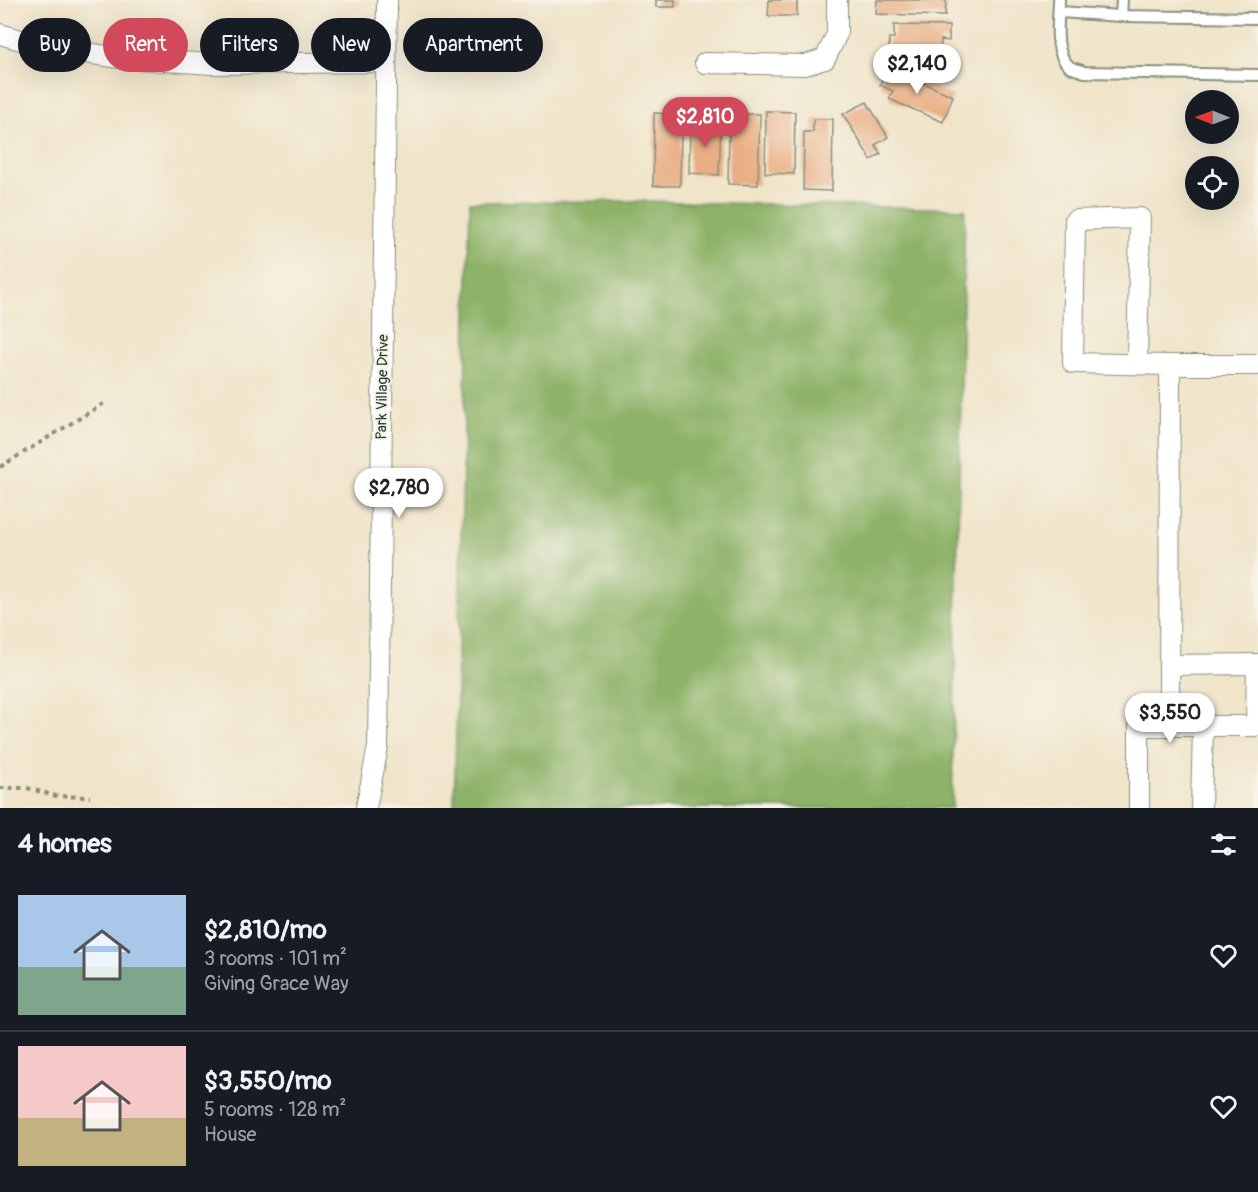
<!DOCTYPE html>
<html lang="en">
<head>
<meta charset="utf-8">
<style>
  :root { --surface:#171b24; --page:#20242c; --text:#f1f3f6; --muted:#9ea1a6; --line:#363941; --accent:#d1495b }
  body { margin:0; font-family:Pangolin,sans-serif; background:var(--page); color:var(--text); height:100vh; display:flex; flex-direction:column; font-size:22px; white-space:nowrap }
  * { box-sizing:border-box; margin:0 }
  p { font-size:20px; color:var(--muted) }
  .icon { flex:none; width:33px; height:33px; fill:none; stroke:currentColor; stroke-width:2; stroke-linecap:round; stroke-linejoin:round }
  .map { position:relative; height:808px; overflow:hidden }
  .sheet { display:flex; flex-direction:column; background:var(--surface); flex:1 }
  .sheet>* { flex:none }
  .banner { position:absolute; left:18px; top:18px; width:600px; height:54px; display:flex; gap:12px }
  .needle { width:39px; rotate:271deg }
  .buttons { position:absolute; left:1185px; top:90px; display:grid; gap:12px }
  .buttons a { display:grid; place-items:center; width:54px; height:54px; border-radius:50%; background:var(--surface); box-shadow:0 6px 24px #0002; font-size:30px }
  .price { position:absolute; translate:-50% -51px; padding:0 14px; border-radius:21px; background:#fff; color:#222; font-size:20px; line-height:39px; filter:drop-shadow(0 2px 3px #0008) }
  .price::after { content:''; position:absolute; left:50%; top:36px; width:18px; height:14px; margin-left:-9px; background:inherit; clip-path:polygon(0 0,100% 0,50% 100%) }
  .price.on { background:var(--accent); color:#fff }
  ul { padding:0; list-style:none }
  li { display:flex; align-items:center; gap:18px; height:150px; padding:0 18px }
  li+li { border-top:2px solid var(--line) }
  li span { display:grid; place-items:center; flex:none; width:168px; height:120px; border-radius:0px; color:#555 }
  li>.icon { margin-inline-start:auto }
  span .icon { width:72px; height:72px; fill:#fffc; stroke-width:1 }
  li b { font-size:26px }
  h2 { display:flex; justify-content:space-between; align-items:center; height:72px; padding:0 18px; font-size:26px }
  .chip { padding:0 21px; border-radius:27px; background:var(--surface); box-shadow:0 6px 24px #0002; font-size:21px; line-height:54px }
  .chip.on { background:var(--accent); color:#fff }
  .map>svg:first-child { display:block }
  .forest { fill:#8db268; stroke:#56784e; stroke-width:1.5 }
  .building { fill:#e9ae83 }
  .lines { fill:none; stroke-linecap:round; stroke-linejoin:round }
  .lane-casing { stroke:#88907e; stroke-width:14 }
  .street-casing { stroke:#88907e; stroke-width:22 }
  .path { stroke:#88907e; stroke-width:4; stroke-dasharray:4.5 4.5; stroke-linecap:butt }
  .lane { stroke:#fff; stroke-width:10 }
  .street { stroke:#fff; stroke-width:20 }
  .labels { text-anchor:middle; stroke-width:4.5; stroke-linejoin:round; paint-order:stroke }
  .street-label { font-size:15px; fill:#1f3d34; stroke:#f7f3e8 }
</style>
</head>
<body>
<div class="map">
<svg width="1258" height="808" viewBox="0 0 1258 808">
  <rect width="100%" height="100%" fill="#f7f3e8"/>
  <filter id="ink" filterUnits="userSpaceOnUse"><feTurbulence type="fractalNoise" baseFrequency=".0167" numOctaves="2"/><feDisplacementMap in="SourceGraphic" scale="12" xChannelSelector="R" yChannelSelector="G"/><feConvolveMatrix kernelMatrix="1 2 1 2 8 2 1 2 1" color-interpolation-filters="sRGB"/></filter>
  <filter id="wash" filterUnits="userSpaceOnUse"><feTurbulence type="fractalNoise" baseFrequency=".008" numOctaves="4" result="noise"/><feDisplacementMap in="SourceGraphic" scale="24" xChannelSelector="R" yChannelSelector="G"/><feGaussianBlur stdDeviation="1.35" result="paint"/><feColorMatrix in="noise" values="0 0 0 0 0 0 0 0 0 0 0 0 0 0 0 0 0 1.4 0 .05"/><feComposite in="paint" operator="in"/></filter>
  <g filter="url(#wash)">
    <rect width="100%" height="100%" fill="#f0e4c9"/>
    <!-- forest -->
    <path class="forest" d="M642,201l323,8 -13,599h-498l16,-606z"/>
    <g id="blocks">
      <!-- building -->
      <g class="building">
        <rect x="656" y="0" width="19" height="7"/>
        <path d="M769,0h28v16h-29z"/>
        <path d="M877,0h69l-1,16 -69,-2z"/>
        <path d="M894,25l55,1v15l-8,-1 -1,13 -51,-1v-14h5z"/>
        <path d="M887,67l66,29 -10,26 -54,-23 4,-8 -13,-6z"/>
        <path d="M867,102l21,35 -13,8 6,9 -10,6 -28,-46z"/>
        <path d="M766,111l29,1 -1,62 -29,-1z"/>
        <path d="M654,113l20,1v15h7l-1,57h-27z"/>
        <path d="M740,114h20l-2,71 -30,-1 1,-56h11z"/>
        <path d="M813,119h20l-1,72 -29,-1 1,-58h9z"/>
        <path d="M700,122l21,1 -2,52 -30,-2 1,-48h9z"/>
      </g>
    </g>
  </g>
  <g filter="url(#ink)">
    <use href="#blocks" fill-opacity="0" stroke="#88907e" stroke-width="1.5"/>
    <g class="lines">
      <!-- lane casing -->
      <g class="lane-casing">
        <g id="lane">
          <path d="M1059,0c0,19 -7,53 11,67 4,2 10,3 14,5l174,3"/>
          <path d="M1059,12l62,4 137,2"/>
          <path d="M1121,16l1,-16"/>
        </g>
      </g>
      <!-- street casing -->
      <g class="street-casing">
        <g id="street">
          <path d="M0,34l45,13 75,11 92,6 174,-2"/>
          <path d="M705,63l100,2 20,-6 12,-25v-34"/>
          <path d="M1137,364l3,-146 -65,2 -2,143 97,2 -1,361"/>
          <path d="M1170,365h88"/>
          <path d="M1169,665l89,-1"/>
          <path d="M1203,726h55"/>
          <path d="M1256,726l1,-62"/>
          <path d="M366,808l12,-61 9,-747"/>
          <path d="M1139,808v-82h64l-2,82"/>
        </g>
      </g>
      <!-- path -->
      <g class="path">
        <path d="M0,467l106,-65"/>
        <path d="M0,788h27l29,8 34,1"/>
      </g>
      <!-- lane -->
      <use href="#lane" class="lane"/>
      <!-- street -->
      <use href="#street" class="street"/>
    </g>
  </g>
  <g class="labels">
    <!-- street labels -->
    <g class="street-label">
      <text transform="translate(382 387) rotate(-89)" y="5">Park Village Drive</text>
    </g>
  </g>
</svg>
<div class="buttons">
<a><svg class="needle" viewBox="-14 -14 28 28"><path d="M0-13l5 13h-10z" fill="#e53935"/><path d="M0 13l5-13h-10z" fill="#9ea1a6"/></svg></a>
<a><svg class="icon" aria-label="locate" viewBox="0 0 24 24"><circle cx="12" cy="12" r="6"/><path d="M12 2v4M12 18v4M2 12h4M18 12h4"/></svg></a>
</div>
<b class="price" style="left:917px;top:95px">$2,140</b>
<b class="price on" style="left:705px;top:148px">$2,810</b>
<b class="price" style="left:399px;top:519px">$2,780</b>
<b class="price" style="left:1170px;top:744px">$3,550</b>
<div class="banner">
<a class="chip">Buy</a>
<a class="chip on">Rent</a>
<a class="chip">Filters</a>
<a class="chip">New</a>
<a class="chip">Apartment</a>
</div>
</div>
<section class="sheet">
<h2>4 homes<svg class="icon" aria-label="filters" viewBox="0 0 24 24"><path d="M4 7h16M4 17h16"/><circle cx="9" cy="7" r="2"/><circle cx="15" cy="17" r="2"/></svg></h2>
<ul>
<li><span style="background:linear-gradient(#a9c7e8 60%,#7fa58c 0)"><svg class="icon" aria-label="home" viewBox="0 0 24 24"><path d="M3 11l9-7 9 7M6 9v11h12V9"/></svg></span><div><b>$2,810/mo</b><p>3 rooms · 101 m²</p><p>Giving Grace Way</p></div><svg class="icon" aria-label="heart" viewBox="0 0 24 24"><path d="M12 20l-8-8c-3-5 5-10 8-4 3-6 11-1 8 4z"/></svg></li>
<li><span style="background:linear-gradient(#f6c9c9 60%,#c2b280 0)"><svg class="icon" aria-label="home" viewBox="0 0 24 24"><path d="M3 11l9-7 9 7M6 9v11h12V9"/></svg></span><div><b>$3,550/mo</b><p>5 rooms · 128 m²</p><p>House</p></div><svg class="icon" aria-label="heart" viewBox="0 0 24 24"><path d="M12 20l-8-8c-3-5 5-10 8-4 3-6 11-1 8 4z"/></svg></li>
</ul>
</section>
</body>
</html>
